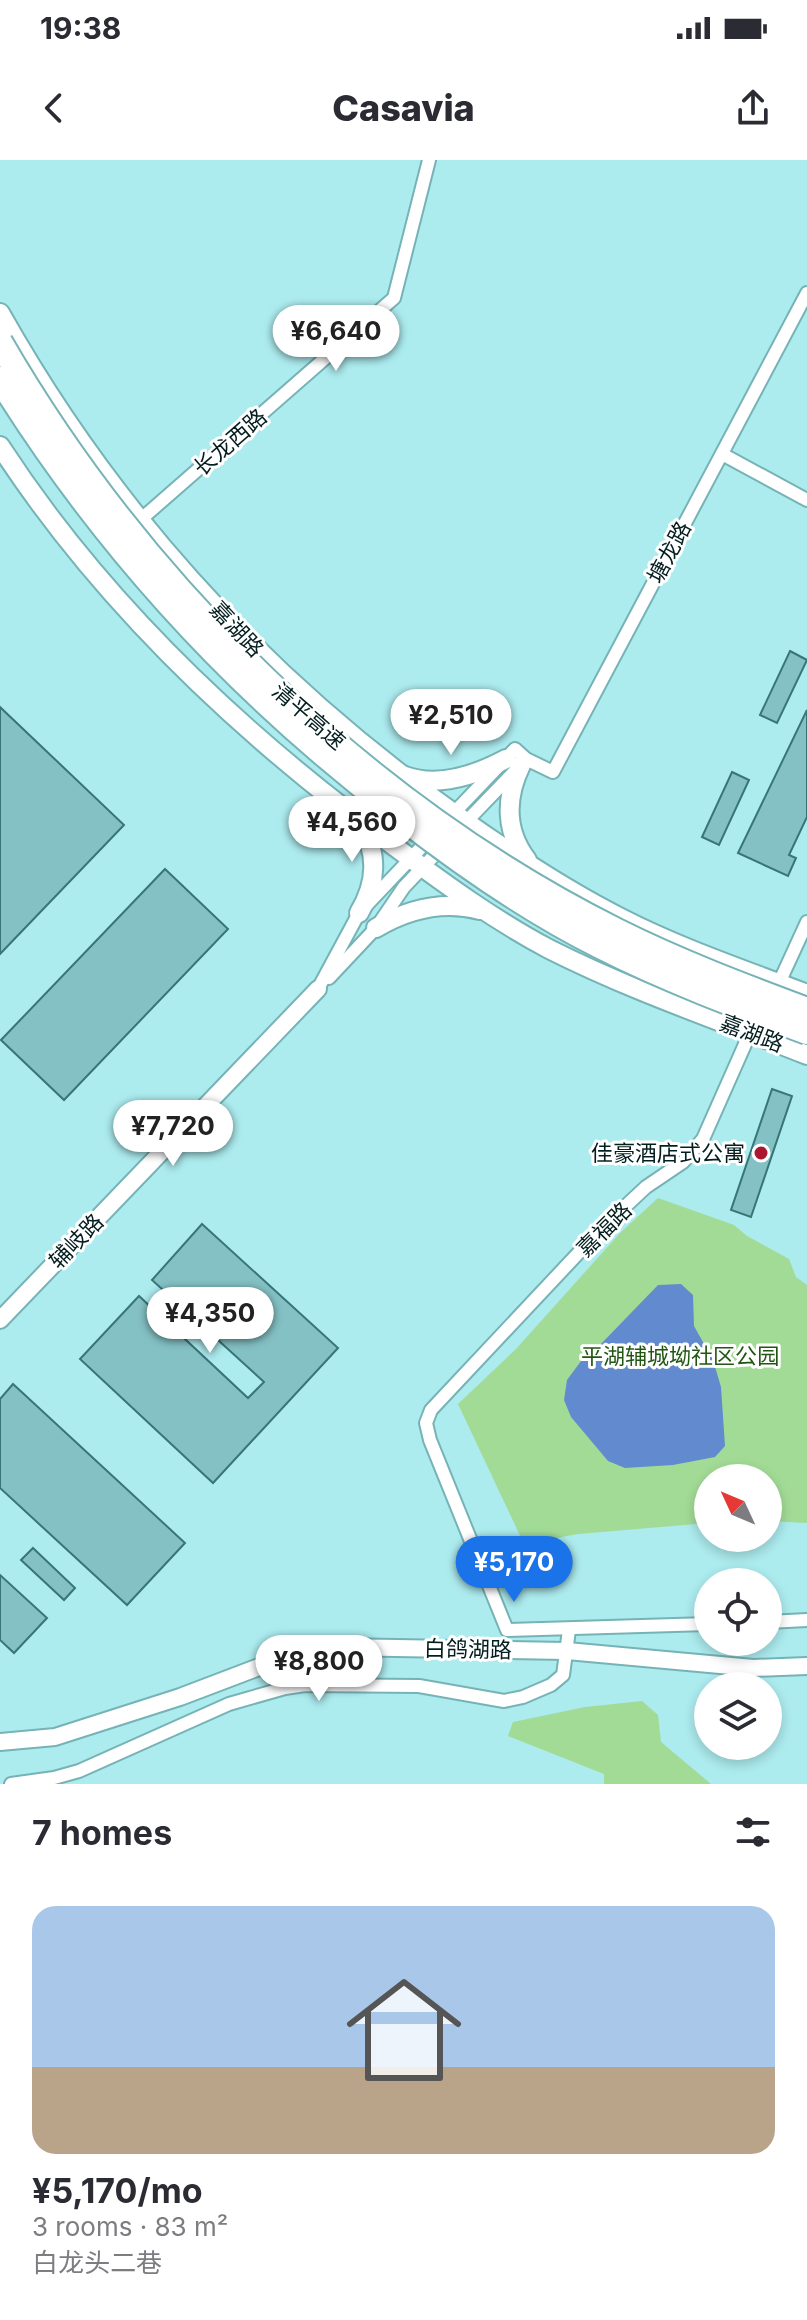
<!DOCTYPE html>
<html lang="en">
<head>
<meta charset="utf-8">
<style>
  :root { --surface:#fff; --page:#f7f7f7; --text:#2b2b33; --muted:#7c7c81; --accent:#1a73e8 }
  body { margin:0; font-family:Inter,"Noto Sans SC",sans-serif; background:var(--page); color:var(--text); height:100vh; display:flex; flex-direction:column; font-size:30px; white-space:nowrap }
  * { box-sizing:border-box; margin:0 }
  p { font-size:26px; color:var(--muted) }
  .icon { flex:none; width:44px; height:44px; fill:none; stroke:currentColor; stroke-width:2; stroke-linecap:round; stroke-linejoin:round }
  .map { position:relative; height:1624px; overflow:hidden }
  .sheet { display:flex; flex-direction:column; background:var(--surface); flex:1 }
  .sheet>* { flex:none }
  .needle { width:52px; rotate:314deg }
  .buttons { position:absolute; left:694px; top:1304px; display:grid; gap:16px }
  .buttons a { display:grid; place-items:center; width:88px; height:88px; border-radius:50%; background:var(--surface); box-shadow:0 4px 12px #0003; font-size:40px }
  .price { position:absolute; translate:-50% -68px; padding:0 18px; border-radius:28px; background:#fff; color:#222; font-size:26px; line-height:52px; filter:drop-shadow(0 2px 4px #0008) }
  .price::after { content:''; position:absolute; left:50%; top:48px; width:24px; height:18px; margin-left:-12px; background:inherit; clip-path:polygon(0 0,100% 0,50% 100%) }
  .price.selected { background:var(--accent); color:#fff }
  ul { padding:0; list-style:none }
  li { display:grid; align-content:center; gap:16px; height:424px; padding:0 32px }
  li span { display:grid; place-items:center; height:248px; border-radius:24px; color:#555 }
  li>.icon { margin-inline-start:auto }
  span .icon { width:144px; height:144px; fill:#fffc; stroke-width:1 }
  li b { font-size:34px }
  h2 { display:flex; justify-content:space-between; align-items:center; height:96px; padding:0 32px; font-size:34px }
  .status { display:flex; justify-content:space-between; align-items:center; height:56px; padding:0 40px; background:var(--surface); direction:ltr }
  .status svg { height:22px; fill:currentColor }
  header { display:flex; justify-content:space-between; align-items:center; height:104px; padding:0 32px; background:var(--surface); font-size:36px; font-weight:800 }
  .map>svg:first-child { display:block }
  .green { fill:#a2db96 }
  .water { fill:#628bcf }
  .building { fill:#84c1c4; stroke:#387578; stroke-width:2 }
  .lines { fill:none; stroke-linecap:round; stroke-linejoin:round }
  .minor-casing { stroke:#76b3b6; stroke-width:16 }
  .tertiary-casing { stroke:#76b3b6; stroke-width:20 }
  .secondary-casing { stroke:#76b3b6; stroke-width:22 }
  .minor { stroke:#fff; stroke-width:12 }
  .tertiary { stroke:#fff; stroke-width:16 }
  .secondary { stroke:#fff; stroke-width:18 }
  .motorway-bridge-casing { stroke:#76b3b6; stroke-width:28; stroke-linecap:butt }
  .motorway-bridge { stroke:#fff; stroke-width:24 }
  .poi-dot { fill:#ac1630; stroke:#fff; stroke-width:3 }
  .labels { text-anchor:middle; stroke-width:6; stroke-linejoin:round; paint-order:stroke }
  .street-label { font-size:22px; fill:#041e1f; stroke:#fff }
  .poi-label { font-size:22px; fill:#041e1f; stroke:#fff; text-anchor:end }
  .park-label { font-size:22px; fill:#225713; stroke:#fff }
</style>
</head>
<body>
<div class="status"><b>19:38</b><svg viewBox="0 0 49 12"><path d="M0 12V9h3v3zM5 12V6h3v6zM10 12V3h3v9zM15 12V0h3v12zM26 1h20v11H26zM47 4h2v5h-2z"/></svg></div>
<header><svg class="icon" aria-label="back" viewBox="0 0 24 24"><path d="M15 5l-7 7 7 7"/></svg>Casavia<svg class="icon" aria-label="share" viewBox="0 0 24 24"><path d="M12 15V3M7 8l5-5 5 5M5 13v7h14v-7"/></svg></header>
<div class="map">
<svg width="807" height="1624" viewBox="0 0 807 1624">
  <rect width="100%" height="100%" fill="#acebee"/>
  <!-- green -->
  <g class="green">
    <path d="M658,1038l76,27 13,11 42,23 7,18 11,8v238l-39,-2v-43h-60v45l-130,11 -54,10 -66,-140 58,-55 104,-116z"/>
    <path d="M642,1541l16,14 3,27 50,42h-107v-10l-96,-38 5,-14 72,-15z"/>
  </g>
  <!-- water -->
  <path class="water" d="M681,1124l12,11 1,31 19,34 8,27 4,59 -10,11 -42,8 -48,3 -17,-7 -37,-44 -7,-17 3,-20 14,-19 18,-15 59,-61z"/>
  <!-- building -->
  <g class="building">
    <path d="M790,491l17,9 -30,63 -17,-8z"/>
    <path d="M0,547l124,118 -124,129z"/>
    <path d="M807,550v107l-18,38 7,3 -8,18 -50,-23z"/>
    <path d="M732,612l17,8 -30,65 -17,-8z"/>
    <path d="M165,709l63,60 -164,171 -63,-60z"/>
    <path d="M772,929l20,7 -41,121 -20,-7z"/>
    <path d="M202,1064l136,124 -125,135 -133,-124 59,-63 109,102 16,-16 -112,-102z"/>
    <path d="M13,1224l172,159 -58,62 -127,-117v-89z"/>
    <path d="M33,1388l42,40 -11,12 -43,-40z"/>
    <path d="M0,1415l47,43 -33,35 -14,-13z"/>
  </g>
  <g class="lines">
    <!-- minor casing -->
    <g class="minor-casing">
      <g id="minor">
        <path d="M722,294l85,46"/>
        <path d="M139,361l255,-223 35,-138"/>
        <path d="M450,657l65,-68 11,10 27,13 254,-479"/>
        <path d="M463,665l54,-56"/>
        <path d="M329,818l47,-50 28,-41 41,-43"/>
        <path d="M779,823l28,-61"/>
        <path d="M318,829l41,-76 73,-77"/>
        <path d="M768,1462l39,-2"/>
        <path d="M708,1464l-201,6 -77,-190 -4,-17 5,-13 169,-180 46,-43 37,-25 20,-23 47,-106"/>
        <path d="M11,1624l43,-6 25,-7 150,-67 56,-16 20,-3 114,1 85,15 19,-4 28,-12 12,-10 6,-45"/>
      </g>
    </g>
    <!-- tertiary casing -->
    <g class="tertiary-casing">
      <g id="tertiary">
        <path d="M0,1160l318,-331"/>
        <path d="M0,1582l55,-5 125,-40 100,-38 59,-12 228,4 186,17 54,-2"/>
      </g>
    </g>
    <!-- secondary casing -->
    <g class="secondary-casing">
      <g id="secondary">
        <path d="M0,153c114,203 269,370 459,504 52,37 106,73 164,102 59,30 122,51 184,75"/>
        <path d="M0,286c104,160 244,291 398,403 48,36 98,72 151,100 83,42 172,72 258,106"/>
        <path d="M521,605c-16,33 -16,66 6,95"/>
        <path d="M405,616c34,12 71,-1 101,-17"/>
        <path d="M359,663c20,29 18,60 0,90"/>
        <path d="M376,768c32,-19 66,-28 104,-18"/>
      </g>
    </g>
    <!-- minor -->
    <use href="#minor" class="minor"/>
    <!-- tertiary -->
    <use href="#tertiary" class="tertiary"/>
    <!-- secondary -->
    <use href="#secondary" class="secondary"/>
    <!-- motorway-bridge casing -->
    <g class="motorway-bridge-casing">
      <g id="motorway-bridge">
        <path d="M0,182c141,244 365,463 617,589 62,31 126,55 190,79"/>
        <path d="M0,219c105,169 240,315 398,435 64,50 130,96 202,132 67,34 137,60 207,86"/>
      </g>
    </g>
    <!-- motorway-bridge -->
    <use href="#motorway-bridge" class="motorway-bridge"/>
  </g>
  <!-- markers -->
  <circle class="poi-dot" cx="761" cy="993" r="8"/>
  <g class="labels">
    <!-- street labels -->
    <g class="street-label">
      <text transform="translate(230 282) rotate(-41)" y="8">长龙西路</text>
      <text transform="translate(669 392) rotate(-62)" y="8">塘龙路</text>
      <text transform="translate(237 469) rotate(47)" y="8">嘉湖路</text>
      <text transform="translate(309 556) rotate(41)" y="8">清平高速</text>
      <text transform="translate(752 873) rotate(21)" y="8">嘉湖路</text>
      <text transform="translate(604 1069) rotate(-45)" y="8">嘉福路</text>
      <text transform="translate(76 1081) rotate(-46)" y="8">辅岐路</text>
      <text transform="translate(468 1489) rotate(1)" y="8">白鸽湖路</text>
    </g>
    <!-- poi labels -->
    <g class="poi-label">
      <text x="745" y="1001">佳豪酒店式公寓</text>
    </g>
    <!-- park labels -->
    <g class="park-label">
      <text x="680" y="1204">平湖辅城坳社区公园</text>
    </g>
  </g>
</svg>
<div class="buttons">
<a><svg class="needle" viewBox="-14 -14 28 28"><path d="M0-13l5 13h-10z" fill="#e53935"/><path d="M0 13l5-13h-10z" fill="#7c7c81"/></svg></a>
<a><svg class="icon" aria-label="locate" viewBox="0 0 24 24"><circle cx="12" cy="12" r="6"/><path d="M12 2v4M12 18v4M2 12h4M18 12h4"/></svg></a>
<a><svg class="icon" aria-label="layers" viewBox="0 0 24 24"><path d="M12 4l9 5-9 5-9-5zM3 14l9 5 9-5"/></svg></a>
</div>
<b class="price" style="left:336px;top:213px">¥6,640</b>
<b class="price" style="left:451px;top:597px">¥2,510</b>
<b class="price" style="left:352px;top:704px">¥4,560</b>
<b class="price" style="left:173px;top:1008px">¥7,720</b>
<b class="price" style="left:210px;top:1195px">¥4,350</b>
<b class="price selected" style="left:514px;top:1444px">¥5,170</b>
<b class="price" style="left:319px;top:1543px">¥8,800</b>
</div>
<section class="sheet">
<h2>7 homes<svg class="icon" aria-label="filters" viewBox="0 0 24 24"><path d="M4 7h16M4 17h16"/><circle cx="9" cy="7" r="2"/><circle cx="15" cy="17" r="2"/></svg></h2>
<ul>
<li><span style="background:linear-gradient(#a9c7e8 65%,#b9a48a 0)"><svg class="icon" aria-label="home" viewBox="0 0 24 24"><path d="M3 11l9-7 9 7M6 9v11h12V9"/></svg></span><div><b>¥5,170/mo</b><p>3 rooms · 83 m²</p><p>白龙头二巷</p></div></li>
</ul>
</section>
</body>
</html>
